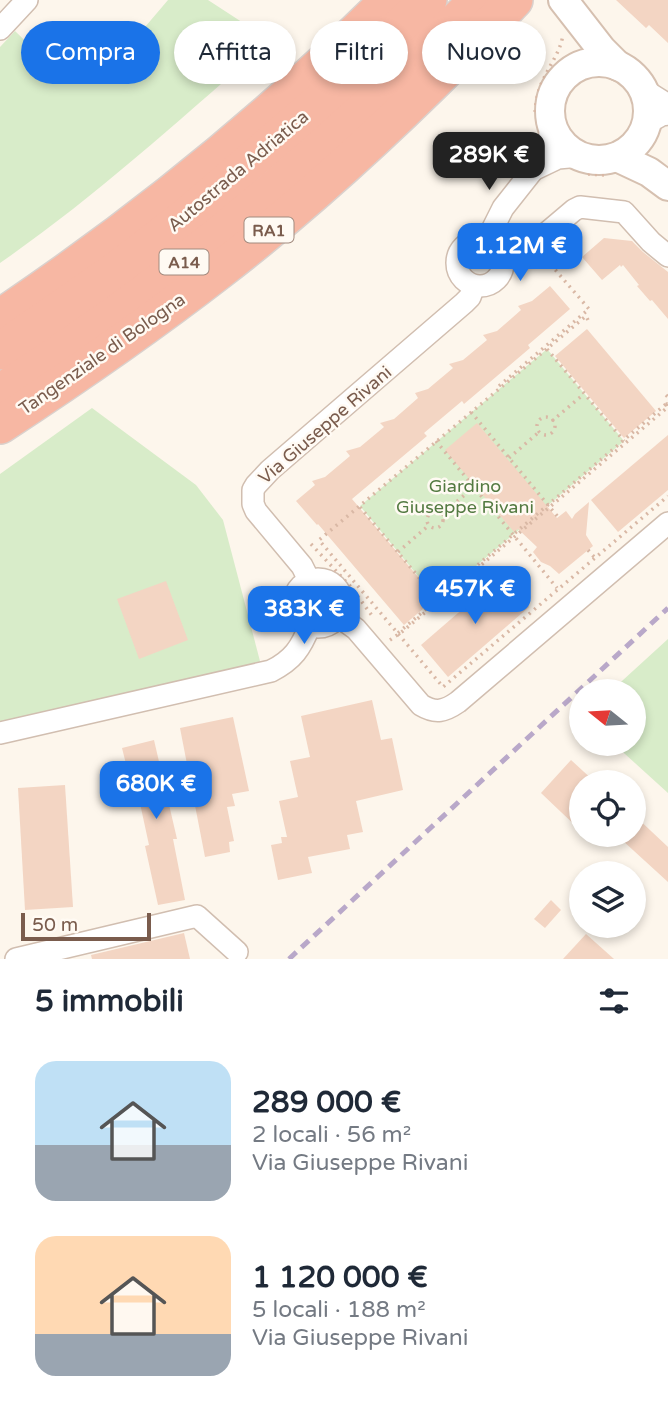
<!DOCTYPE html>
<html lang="it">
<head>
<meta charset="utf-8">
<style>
  :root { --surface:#fff; --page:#f2f2f3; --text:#1f2937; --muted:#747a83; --accent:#1a73e8 }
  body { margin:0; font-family:"Varela Round",sans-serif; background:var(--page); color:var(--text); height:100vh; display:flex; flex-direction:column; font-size:26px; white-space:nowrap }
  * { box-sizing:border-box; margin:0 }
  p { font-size:23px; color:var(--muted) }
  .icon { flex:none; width:38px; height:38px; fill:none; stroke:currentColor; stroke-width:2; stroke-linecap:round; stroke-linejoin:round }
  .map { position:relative; height:959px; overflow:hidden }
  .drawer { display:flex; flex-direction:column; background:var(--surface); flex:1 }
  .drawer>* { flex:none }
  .hud { position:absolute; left:21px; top:21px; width:626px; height:63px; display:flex; gap:14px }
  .needle { width:46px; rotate:288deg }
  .tools { position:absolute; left:569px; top:679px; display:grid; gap:14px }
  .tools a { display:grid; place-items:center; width:77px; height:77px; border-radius:50%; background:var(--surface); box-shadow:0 4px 10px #0003; font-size:35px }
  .scale { position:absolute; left:21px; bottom:18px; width:130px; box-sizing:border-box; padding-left:7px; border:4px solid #7a5c4d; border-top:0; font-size:19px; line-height:24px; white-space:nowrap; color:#7a5c4d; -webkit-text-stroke:5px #fffaf3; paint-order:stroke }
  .price { position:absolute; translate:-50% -60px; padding:0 16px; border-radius:14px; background:var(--accent); color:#fff; font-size:23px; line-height:46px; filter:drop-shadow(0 2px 4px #0008) }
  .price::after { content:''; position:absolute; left:50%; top:42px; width:21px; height:16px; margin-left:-10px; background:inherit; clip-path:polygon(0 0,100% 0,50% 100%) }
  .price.on { background:#222; color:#fff }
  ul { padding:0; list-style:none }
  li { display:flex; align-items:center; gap:21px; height:175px; padding:0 35px }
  li span { display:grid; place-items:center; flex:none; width:196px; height:140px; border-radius:21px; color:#555 }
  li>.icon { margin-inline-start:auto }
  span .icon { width:84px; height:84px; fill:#fffc; stroke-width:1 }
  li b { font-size:30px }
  h2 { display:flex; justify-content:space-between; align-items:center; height:84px; padding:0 35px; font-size:30px }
  .pill { padding:0 24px; border-radius:32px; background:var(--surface); box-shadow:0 4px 10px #0003; font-size:24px; line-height:63px }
  .pill.on { background:var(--accent); color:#fff }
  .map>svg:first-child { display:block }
  .green { fill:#d8ecc9 }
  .building { fill:#f3d5c3 }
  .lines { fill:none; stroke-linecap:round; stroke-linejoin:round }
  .minor-casing { stroke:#d1beb0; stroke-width:24 }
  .secondary-casing { stroke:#d6c0b0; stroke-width:32 }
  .motorway-casing { stroke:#dad1cd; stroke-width:40 }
  .path { stroke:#d9b8a5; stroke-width:3.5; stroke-dasharray:2 5; stroke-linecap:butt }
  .minor { stroke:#fff; stroke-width:21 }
  .secondary { stroke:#fff; stroke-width:28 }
  .motorway { stroke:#f7b7a3; stroke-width:37 }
  .rail { stroke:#b9a8c9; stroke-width:5; stroke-dasharray:10 7; stroke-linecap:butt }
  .labels { text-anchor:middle; stroke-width:5; stroke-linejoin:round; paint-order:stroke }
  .shield { fill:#fffaf3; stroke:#a28b7f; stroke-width:2 }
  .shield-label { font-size:16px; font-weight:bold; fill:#7a5c4d }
  .street-label { font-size:18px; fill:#7a5c4d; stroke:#fffaf3 }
  .park-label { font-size:18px; fill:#537a41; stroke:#fffaf3 }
</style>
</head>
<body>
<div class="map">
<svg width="668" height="959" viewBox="0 0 668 959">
  <rect width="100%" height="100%" fill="#fdf6ec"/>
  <!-- green -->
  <g class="green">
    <path d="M168,0h40l63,41c-89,76 -175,156 -271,222v-216l15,-16 37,36 30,-31 29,31z"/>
    <path d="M547,349l77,92 -187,158 -77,-93z"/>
    <path d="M92,408l104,77 27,35 43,164 -266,49v-259z"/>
    <path d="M668,639v154l-54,-49h20v-53h-23z"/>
  </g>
  <!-- building -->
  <g class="building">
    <path d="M616,0h52v43l-19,-18 -3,3z"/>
    <path d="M604,238l28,3 11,11 25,20v47l-16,-19 -2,1 -13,-15 2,-1 -16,-20 -2,2 -1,-2 -18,15 -20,-23z"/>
    <path d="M550,286l20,23 -42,36 2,3 -66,56 -2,-3 -38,32 3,3 -75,63 84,99 -32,27 -86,-101 -1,1 -21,-24 19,-16 -3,-4 13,-4 25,-21 -4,-5 14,-4 24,-20 -4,-4 14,-4 24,-21 -3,-5 13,-4 25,-21 -4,-4 14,-4 24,-20 -4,-5 14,-4 24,-21 -3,-4 14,-5z"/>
    <path d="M587,329l69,82 -32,27 -69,-82z"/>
    <path d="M477,423l80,95 9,-7 6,8 3,-5 14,-12 -3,33 7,11 -34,28 -9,-8 -9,-4 -8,-10 4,-5 -19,-18 -4,3 -69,-82z"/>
    <path d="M668,435v55l-50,42 -27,-32z"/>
    <path d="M502,575l27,32 -81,70 -27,-32z"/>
    <path d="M166,581l22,59 -49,19 -22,-60z"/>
    <path d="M372,700l9,40 11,-2 11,52 -47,11 7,31 -16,3 3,14 -42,8 4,16 -34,7 -7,-35 11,-2 -1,-6h6l-8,-36 19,-4 -8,-36 20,-4 -9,-41z"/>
    <path d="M233,717l16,74 -17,3 3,12 -8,1 7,34 -5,1 1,10 -25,5 -25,-129z"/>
    <path d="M154,740l23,99h-4l12,61 -27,5 -13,-59 4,-1 -16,-74 -5,1 -6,-24z"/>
    <path d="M571,760l24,22h-14v49l-40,-38z"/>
    <path d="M65,785l8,122 -48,3 -7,-122z"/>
    <path d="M634,815l34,32v35l-46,-42 5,-5h7z"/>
    <path d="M551,900l10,10 -16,18 -11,-9z"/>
    <path d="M184,933l6,26h-98l-1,-4z"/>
    <path d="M586,934l28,25h-51z"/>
  </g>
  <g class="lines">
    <!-- minor casing -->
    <g class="minor-casing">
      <g id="minor">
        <path d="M0,29l27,-29"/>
        <path d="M644,90l24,15"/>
        <path d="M647,123l15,-8 6,-1"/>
        <path d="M535,169l23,-11 22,-2"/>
        <circle cx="480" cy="263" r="23"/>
        <path d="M487,240l16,-32 30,-38 14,-21 5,-26"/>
        <path d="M504,260l11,-2 7,-4 52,-44 6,-3 44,5 27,30 17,14"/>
        <circle cx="318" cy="603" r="24"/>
        <path d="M309,580l-7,-14 -46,-55 -3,-7v-14l3,-5 14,-15 194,-167 6,-6 4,-11"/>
        <path d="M338,616l18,13 65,76c15,9 24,6 37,-3l210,-179"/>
        <path d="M0,733l271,-62c22,-11 30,-23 39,-46"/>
        <path d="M16,959l181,-43 40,36"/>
      </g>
    </g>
    <!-- secondary casing -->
    <g class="secondary-casing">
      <g id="secondary">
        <path d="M563,0l39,50 16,16"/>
        <circle cx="599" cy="111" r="49"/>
        <path d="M617,157l32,15 19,14"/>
      </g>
    </g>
    <!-- motorway casing -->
    <g class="motorway-casing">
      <g id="motorway">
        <path d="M0,318c139,-93 271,-200 389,-318"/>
        <path d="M0,351l114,-79 68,-52 155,-133 91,-87"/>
        <path d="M0,393c46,-31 92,-61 135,-93 122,-91 236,-192 343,-300"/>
        <path d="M0,425c75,-49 150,-101 221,-156 105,-81 201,-173 293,-269"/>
      </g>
    </g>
    <!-- path -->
    <g class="path">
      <path d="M535,112c1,-11 3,-23 9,-34 7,-15 16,-26 19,-43"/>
      <path d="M588,174l16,1"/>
      <path d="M588,320l-2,-4 -267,224 124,147 225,-191"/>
      <path d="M547,349l77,92"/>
      <path d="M499,386l90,-77 -44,-51"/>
      <path d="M666,395l2,2"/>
      <path d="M471,412l87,105"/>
      <circle cx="546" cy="426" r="9"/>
      <path d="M552,421l32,-27"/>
      <path d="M436,441l121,147"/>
      <path d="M509,458l30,-26"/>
      <path d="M360,507l77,92"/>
      <circle cx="435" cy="520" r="8"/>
      <path d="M441,515l33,-28"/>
      <path d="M311,544l40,43 22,30"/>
      <path d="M588,550l7,8"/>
      <path d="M398,552l30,-26"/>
      <path d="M398,633l268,-229"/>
      <path d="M390,640l13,-9 265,-224 -1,-3 1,1"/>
    </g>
    <!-- minor -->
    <use href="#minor" class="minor"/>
    <!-- secondary -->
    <use href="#secondary" class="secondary"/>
    <!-- motorway -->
    <use href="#motorway" class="motorway"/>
    <!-- rail -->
    <path class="rail" d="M289,959l379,-351"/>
  </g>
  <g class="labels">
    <!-- shield labels -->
    <g class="shield">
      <rect x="244.5" y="217.5" width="49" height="25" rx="5"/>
      <rect x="159.5" y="249.5" width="49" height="25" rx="5"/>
    </g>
    <g class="shield-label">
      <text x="269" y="236">RA1</text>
      <text x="184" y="268">A14</text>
    </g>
    <!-- street labels -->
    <g class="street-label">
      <text transform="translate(238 171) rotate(-40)" y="6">Autostrada Adriatica</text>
      <text transform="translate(102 354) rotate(-35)" y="6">Tangenziale di Bologna</text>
      <text transform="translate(325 425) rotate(-41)" y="6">Via Giuseppe Rivani</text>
    </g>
    <!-- park labels -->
    <g class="park-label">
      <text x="465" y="492">Giardino<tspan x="465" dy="21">Giuseppe Rivani</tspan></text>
    </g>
  </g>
</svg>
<div class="tools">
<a><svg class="needle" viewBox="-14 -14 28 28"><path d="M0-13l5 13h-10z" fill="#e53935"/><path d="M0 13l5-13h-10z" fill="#747a83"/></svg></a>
<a><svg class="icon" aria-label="locate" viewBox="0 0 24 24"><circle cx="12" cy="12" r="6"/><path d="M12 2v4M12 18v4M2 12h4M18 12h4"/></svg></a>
<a><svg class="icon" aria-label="layers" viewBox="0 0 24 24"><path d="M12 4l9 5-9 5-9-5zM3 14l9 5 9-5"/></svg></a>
</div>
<div class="scale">50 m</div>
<b class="price on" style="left:489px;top:192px">289K €</b>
<b class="price" style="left:520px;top:283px">1.12M €</b>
<b class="price" style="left:475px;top:626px">457K €</b>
<b class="price" style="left:304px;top:646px">383K €</b>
<b class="price" style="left:156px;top:821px">680K €</b>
<div class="hud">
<a class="pill on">Compra</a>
<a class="pill">Affitta</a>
<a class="pill">Filtri</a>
<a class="pill">Nuovo</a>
</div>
</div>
<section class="drawer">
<h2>5 immobili<svg class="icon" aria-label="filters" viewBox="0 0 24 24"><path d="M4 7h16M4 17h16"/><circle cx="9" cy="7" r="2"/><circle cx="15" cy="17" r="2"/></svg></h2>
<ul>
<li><span style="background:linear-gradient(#bfe0f5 60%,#9aa5b1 0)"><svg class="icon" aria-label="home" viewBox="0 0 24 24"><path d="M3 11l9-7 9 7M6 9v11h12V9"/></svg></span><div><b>289 000 €</b><p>2 locali · 56 m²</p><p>Via Giuseppe Rivani</p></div></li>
<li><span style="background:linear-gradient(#ffd9b3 70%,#9aa5b1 0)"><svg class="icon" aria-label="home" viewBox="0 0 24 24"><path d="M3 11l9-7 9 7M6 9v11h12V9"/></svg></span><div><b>1 120 000 €</b><p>5 locali · 188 m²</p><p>Via Giuseppe Rivani</p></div></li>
</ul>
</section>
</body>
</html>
